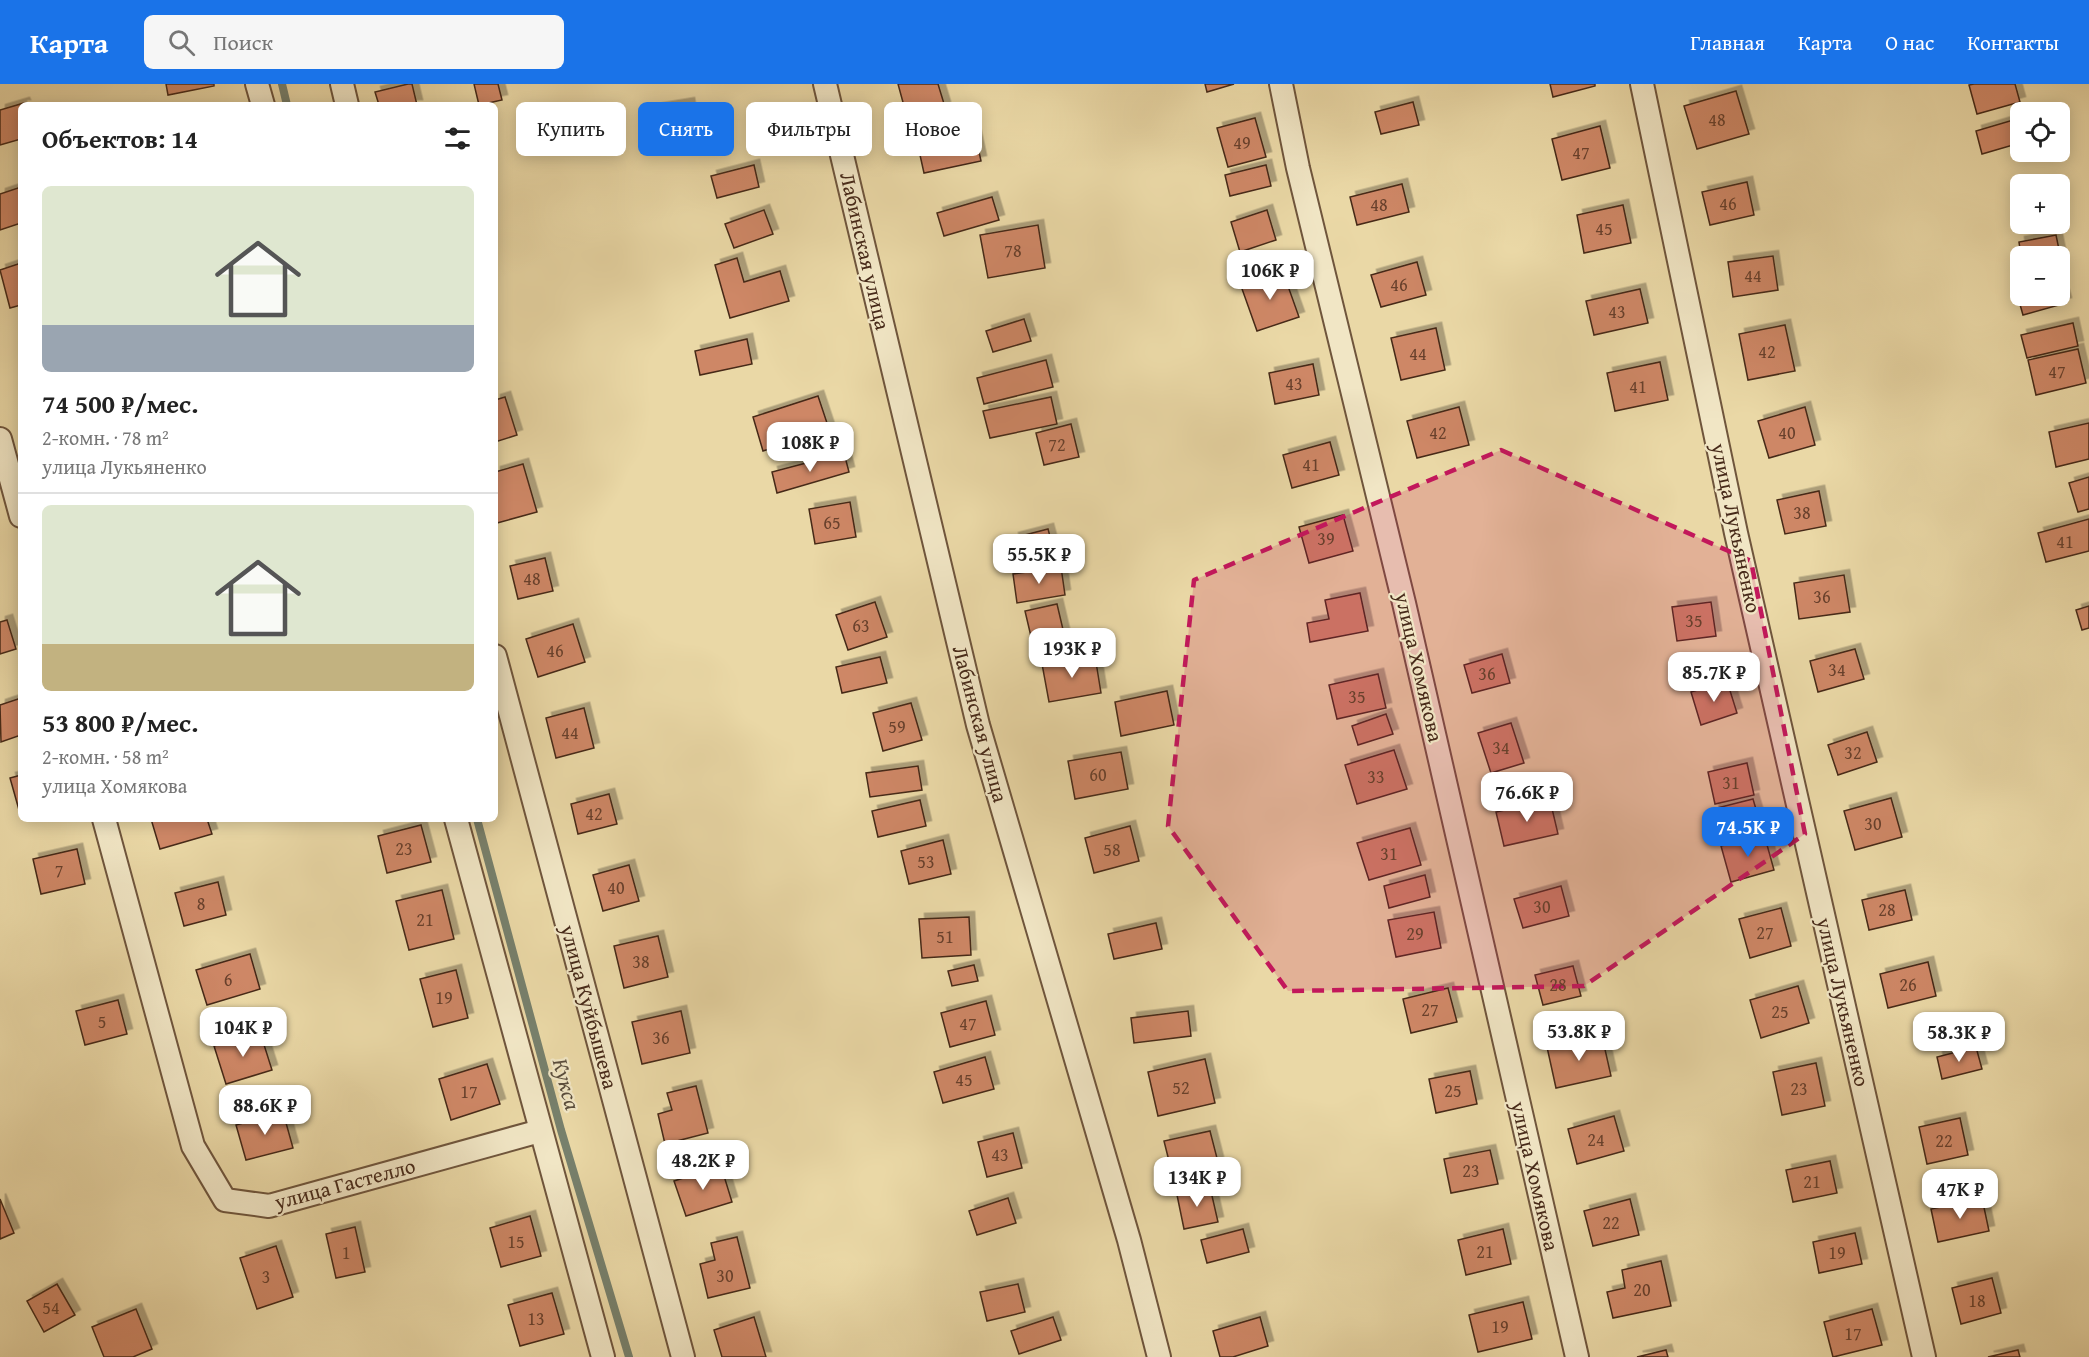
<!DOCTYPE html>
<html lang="ru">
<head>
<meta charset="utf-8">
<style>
  :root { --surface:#fff; --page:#f6f6f6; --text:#222; --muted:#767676; --line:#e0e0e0; --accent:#1a73e8 }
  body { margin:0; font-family:"Gentium Book Plus",serif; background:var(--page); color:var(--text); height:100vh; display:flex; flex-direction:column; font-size:22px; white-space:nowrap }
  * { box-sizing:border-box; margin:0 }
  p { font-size:20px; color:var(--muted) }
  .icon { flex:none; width:33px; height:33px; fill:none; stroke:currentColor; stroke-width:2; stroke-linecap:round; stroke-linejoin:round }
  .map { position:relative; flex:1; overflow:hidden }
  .side { position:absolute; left:18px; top:18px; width:480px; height:720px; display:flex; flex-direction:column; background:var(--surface); border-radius:9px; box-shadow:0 3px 15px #0003 }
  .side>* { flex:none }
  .top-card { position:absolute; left:516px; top:18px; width:570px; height:54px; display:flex; gap:12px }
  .tools { position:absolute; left:2010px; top:18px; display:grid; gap:12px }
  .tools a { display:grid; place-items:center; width:60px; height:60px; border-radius:9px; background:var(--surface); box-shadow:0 3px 15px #0003; font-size:30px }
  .price { position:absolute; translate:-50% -51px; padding:0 14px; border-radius:12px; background:#fff; color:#222; font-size:20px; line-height:39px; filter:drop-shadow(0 2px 3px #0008) }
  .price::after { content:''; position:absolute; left:50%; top:36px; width:18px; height:14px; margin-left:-9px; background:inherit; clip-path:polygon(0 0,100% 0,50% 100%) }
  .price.on { background:var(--accent); color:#fff }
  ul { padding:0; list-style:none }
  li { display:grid; align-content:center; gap:12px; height:318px; padding:0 24px }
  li+li { border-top:2px solid var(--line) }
  li span { display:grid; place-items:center; height:186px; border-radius:9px; color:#555 }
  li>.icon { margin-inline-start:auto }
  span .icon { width:108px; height:108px; fill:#fffc; stroke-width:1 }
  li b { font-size:26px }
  h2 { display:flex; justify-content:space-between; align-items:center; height:72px; padding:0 24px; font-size:26px }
  .tag { padding:0 21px; border-radius:9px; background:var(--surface); box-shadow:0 3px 15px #0003; font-size:21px; line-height:54px }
  .tag.on { background:var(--accent); color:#fff }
  header { display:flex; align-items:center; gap:36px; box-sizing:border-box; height:84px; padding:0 30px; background:var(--accent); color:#fff }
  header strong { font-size:28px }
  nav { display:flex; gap:33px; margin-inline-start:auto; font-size:21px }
  .search { width:420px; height:54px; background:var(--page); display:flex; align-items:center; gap:15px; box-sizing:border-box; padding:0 21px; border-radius:9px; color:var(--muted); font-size:22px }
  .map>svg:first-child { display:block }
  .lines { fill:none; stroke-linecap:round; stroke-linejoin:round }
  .stream { stroke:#77806c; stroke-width:8 }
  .building { fill:#ce8766; stroke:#462919; stroke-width:1.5; filter:url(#shadow) }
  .street-casing { stroke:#6f553c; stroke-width:26 }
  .street { stroke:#f1e6c5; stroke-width:22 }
  .marked { fill:#c2185b; fill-opacity:0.2; stroke:#c2185b; stroke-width:4.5; stroke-dasharray:12 8; stroke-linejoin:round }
  .labels { text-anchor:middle; stroke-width:4.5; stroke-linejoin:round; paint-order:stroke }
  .number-label { font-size:18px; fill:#68402c }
  .street-label { font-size:21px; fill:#462919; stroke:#f1e6c5 }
  .water-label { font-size:22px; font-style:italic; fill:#5a4d3c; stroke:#f1e6c5 }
</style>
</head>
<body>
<header>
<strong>Карта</strong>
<div class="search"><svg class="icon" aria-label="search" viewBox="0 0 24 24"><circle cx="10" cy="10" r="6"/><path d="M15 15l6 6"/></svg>Поиск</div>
<nav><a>Главная</a><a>Карта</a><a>О нас</a><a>Контакты</a></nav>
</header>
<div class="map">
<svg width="2089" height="1273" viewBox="0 0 2089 1273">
  <defs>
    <filter id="shadow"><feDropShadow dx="5.5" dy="-5.5" stdDeviation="0" flood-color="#0004"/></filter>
  </defs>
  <rect width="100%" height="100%" fill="#ead8a6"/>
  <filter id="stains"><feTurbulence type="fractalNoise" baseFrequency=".00333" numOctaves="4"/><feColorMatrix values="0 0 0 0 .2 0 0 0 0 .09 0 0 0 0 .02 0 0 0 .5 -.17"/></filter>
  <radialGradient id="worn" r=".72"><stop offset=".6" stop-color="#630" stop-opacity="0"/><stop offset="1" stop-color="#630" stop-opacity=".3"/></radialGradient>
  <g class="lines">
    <!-- stream -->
    <g class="stream">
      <path d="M282,0l5,21"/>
      <path d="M477,735l84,311 68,227"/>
    </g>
  </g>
  <!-- building -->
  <g class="building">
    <path d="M166,0h48v2l-46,9z"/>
    <path d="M408,0h4l5,21h-38l-4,-13z"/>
    <path d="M474,0h24l4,16 -23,5z"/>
    <path d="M898,0h40l7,23 -38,10z"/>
    <path d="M1205,0h29l-27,8z"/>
    <path d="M1550,0h45v2l-42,11z"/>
    <path d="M1974,0h41l5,18 -43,12 -8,-29z"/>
    <path d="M1736,7l13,43 -52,15 -13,-43z"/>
    <path d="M1413,18l6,23 -38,9 -6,-22z"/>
    <path d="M24,19l1,2h-4v34l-21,6v-35z"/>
    <path d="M689,19l6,38 -36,5 -6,-37z"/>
    <path d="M1255,34l11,39 -38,10 -11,-39z"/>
    <path d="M2020,34v25l-38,11 -6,-23z"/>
    <path d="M972,35l9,42 -57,12 -6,-27 16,-3 -4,-16z"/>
    <path d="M1600,42l10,42 -48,12 -10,-41z"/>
    <path d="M754,81l5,22 -42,11 -6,-22z"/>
    <path d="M1266,81l5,21 -41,10 -5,-21z"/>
    <path d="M1747,98l7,33 -44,10 -8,-33z"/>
    <path d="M1402,100l7,28 -52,13 -7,-28z"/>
    <path d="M21,103v36l-21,7v-36z"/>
    <path d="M992,113l7,23 -55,16 -7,-23z"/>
    <path d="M1623,121l8,38 -47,10 -7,-38z"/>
    <path d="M764,126l9,24 -39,14 -9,-24z"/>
    <path d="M1267,126l9,30 -36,12 -9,-30z"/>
    <path d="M1038,141l7,43 -57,10 -8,-43z"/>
    <path d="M2056,151l6,29h-2v-8h-39l-2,-14z"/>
    <path d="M1773,172l5,34 -45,7 -5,-35z"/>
    <path d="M737,174l7,24 36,-11 9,30 -59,17 -15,-53z"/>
    <path d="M1417,178l9,33 -45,12 -10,-32z"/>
    <path d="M21,179v42l-11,3 -10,-38z"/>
    <path d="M1283,188l16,45 -42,14 -16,-45z"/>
    <path d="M2060,198l6,21 -43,12 -6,-21 43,2z"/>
    <path d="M1640,205l8,34 -54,12 -8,-34z"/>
    <path d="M1024,235l7,22 -38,11 -7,-21z"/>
    <path d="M2073,239l5,23 -51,12 -6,-23z"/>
    <path d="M1785,241l10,46 -47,9 -9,-46z"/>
    <path d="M1436,244l9,42 -44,10 -10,-42z"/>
    <path d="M747,255l5,25 -52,11 -5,-24z"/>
    <path d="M2078,265l8,34 -50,12 -8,-35z"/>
    <path d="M1046,276l7,27 -69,17 -7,-26z"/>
    <path d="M1660,278l8,38 -53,11 -8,-38z"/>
    <path d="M1313,280l6,31 -44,9 -6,-31z"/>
    <path d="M818,312l11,33 -66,22 -10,-34z"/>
    <path d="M505,313l12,38 -22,7v-42z"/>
    <path d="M1051,313l6,27 -67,14 -7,-27z"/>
    <path d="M1459,323l10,38 -52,13 -10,-37z"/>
    <path d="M1805,323l10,38 -46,13 -11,-37z"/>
    <path d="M2089,339v36l-33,8 -7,-35z"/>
    <path d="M1071,340l8,33 -35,8 -8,-32z"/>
    <path d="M1330,358l9,33 -47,13 -9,-33z"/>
    <path d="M844,369l5,19 -72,21 -5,-21z"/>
    <path d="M523,380l14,48 -40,11 -2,-7v-44z"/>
    <path d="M2089,393v32l-11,3 -9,-29z"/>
    <path d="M1819,407l7,35 -41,8 -8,-34z"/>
    <path d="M850,418l6,35 -41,7 -6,-35z"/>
    <path d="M1343,431l10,36 -44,12 -10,-36z"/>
    <path d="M2089,435v32l-43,11 -8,-29z"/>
    <path d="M1048,445l8,30 -35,9 -8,-30z"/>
    <path d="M545,474l8,33 -35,8 -8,-33z"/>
    <path d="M1061,483l4,28 -48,8 -4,-29z"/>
    <path d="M1844,491l6,37 -51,7 -5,-36z"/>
    <path d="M1360,509l8,38 -58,11 -3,-19 22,-4 -4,-19z"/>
    <path d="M875,518l12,35 -39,13 -12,-35z"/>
    <path d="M1711,518l5,34 -39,5 -5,-34z"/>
    <path d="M1057,520l8,34 -32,7 -8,-34z"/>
    <path d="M2089,522v22l-7,2 -6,-20z"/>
    <path d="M7,536l9,29 -16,5v-32z"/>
    <path d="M573,540l12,38 -47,15 -12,-38z"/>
    <path d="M1855,565l9,30 -46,13 -8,-31z"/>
    <path d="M1502,570l8,29 -38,10 -8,-28z"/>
    <path d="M1095,572l6,37 -52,9 -7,-38z"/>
    <path d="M880,573l7,26 -45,10 -6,-26z"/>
    <path d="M1378,590l8,34 -49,11 -8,-34z"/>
    <path d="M1727,597l10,32 -36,12 -10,-33z"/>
    <path d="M1167,607l7,34 -53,11 -6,-34z"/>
    <path d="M21,614v37l-20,7 -1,-37z"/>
    <path d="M911,619l11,37 -39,11 -10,-38z"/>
    <path d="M584,624l10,40 -38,10 -10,-40z"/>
    <path d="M1386,630l7,20 -35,11 -6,-19z"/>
    <path d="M1511,639l13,40 -33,10 -13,-40z"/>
    <path d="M1867,648l10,30 -39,13 -10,-30z"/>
    <path d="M1394,666l13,39 -50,15 -12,-39z"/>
    <path d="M1121,668l7,37 -53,10 -7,-38z"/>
    <path d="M1747,679l7,32 -39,9 -7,-32z"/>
    <path d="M918,682l4,24 -52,7 -4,-24z"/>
    <path d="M21,691v42l-11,-39z"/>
    <path d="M609,710l8,30 -39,10 -7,-30z"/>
    <path d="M1891,714l11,39 -47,13 -11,-39z"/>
    <path d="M1753,715l5,17 -41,10 -4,-17z"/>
    <path d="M920,716l6,26 -48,11 -6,-26z"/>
    <path d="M1550,716l8,34 -54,12 -8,-34z"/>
    <path d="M151,735h56l5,15 -52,15z"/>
    <path d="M421,741l10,37 -44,11 -9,-37z"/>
    <path d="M1130,742l9,35 -45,12 -9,-35z"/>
    <path d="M1410,744l11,37 -52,15 -12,-37z"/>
    <path d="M1764,750l10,36 -43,12 -10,-36z"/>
    <path d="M943,756l8,34 -42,10 -8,-33z"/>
    <path d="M77,765l8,35 -44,10 -8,-35z"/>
    <path d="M629,781l10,36 -36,10 -10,-36z"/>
    <path d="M1425,791l5,22 -41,11 -5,-22z"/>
    <path d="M218,798l8,33 -42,11 -9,-33z"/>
    <path d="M1561,802l8,30 -46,12 -9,-29z"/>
    <path d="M442,806l12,49 -45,11 -13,-49z"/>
    <path d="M1905,806l7,30 -43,10 -7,-30z"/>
    <path d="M1781,824l10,38 -41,12 -11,-39z"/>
    <path d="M1434,828l7,36 -45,9 -8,-37z"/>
    <path d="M969,833l2,38 -49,3 -3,-39z"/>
    <path d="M1156,839l6,26 -48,10 -6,-25z"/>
    <path d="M658,852l10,41 -44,11 -10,-42z"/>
    <path d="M250,870l10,35 -53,16 -11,-35z"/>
    <path d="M1928,878l8,34 -48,12 -8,-34z"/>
    <path d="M974,881l4,16 -26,5 -4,-15z"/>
    <path d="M1573,882l8,30 -38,9 -8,-30z"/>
    <path d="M456,886l12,48 -35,9 -13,-48z"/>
    <path d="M1798,902l11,37 -48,15 -11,-38z"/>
    <path d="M1448,904l9,34 -46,11 -8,-34z"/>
    <path d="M118,916l9,34 -42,11 -9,-34z"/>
    <path d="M986,917l9,34 -45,12 -9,-34z"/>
    <path d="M681,927l9,42 -48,11 -10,-42z"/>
    <path d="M1188,927l3,25 -57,7 -3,-25z"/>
    <path d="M260,948l12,38 -46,14 -12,-38z"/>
    <path d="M1602,952l9,40 -55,12 -9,-41z"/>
    <path d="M1976,963l6,22 -40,10 -5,-22z"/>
    <path d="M985,973l9,32 -51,14 -9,-31z"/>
    <path d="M1205,975l10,44 -57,13 -10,-44z"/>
    <path d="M1816,979l9,43 -43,9 -9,-43z"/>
    <path d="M487,980l13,40 -49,16 -12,-41z"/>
    <path d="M1470,987l7,33 -41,9 -7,-34z"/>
    <path d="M696,1002l12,47 -43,11 -7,-30 14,-4 -5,-17z"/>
    <path d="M283,1028l10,36 -47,12 -10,-35z"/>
    <path d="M1614,1032l10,35 -47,13 -9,-35z"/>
    <path d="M1960,1034l8,37 -41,9 -8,-37z"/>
    <path d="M1210,1047l8,31 -46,11 -8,-32z"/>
    <path d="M1013,1049l9,35 -35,9 -9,-35z"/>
    <path d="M1490,1066l8,34 -47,9 -7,-34z"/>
    <path d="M1830,1077l7,32 -44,9 -7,-32z"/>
    <path d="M721,1082l11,36 -46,14 -12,-35z"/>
    <path d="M1210,1103l8,35 -34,7 -7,-34z"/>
    <path d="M1008,1114l8,25 -39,12 -8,-24z"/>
    <path d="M1982,1114l7,33 -51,11 -7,-33z"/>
    <path d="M0,1115l14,34 -14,6z"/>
    <path d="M1630,1115l9,36 -46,11 -9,-35z"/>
    <path d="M530,1132l11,40 -40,11 -11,-39z"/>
    <path d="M355,1143l10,45 -29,6 -10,-44z"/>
    <path d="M1243,1145l6,23 -42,11 -6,-23z"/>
    <path d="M1503,1145l8,35 -45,11 -8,-35z"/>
    <path d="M1855,1149l7,31 -43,9 -6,-31z"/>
    <path d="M737,1153l13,51 -42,10 -8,-34 15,-4 -4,-17z"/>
    <path d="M276,1162l17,51 -36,12 -17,-51z"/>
    <path d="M1661,1177l10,45 -58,12 -6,-26 18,-4 -3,-18z"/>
    <path d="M1992,1194l9,35 -40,11 -9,-36z"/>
    <path d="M57,1200l18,31 -31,17 -17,-31z"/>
    <path d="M1018,1200l7,28 -38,9 -7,-29z"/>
    <path d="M552,1209l12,41 -44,12 -12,-41z"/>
    <path d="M1523,1218l9,37 -54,13 -9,-37z"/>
    <path d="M136,1225l16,40 -19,8h-29l-12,-30z"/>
    <path d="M1872,1225l10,36 -49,12 -9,-35z"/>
    <path d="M754,1233l12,40h-44l-8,-27z"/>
    <path d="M1053,1233l8,23 -42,14 -8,-23z"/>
    <path d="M1260,1233l8,29 -35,11h-13l-7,-26z"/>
    <path d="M1666,1266l2,7h-31z"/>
    <path d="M2018,1266l2,7h-32z"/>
  </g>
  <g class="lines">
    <!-- street casing -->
    <g class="street-casing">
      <g id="street">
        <path d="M257,0l6,21"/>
        <path d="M342,0l5,21"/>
        <path d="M825,0l153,641 151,515 30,117"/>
        <path d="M1281,0l17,84 106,435 173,754"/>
        <path d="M1642,0l94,449 188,824"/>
        <path d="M0,355l21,77"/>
        <path d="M495,572l188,701"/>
        <path d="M104,735l89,327 32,54 44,6 271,-75"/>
        <path d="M456,735l147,538"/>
      </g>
    </g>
    <!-- street -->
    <use href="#street" class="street"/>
  </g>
  <!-- marked area -->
  <path class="marked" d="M1501,366l250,111 54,273 -221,152 -296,5 -120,-165 26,-246z"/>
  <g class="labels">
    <!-- number labels -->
    <g class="number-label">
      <text x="1717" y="42">48</text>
      <text x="1242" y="65">49</text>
      <text x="1581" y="75">47</text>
      <text x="1728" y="126">46</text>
      <text x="1379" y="127">48</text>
      <text x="1604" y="151">45</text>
      <text x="1013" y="173">78</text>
      <text x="1753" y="198">44</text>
      <text x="1399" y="207">46</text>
      <text x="1617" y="234">43</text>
      <text x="1767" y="274">42</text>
      <text x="1418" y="276">44</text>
      <text x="2057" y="294">47</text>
      <text x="1294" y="306">43</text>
      <text x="1638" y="309">41</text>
      <text x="1438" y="355">42</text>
      <text x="1787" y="355">40</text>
      <text x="1057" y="367">72</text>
      <text x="1311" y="387">41</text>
      <text x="1802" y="435">38</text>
      <text x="832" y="445">65</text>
      <text x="1326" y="461">39</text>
      <text x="2065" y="464">41</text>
      <text x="532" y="501">48</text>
      <text x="1822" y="519">36</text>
      <text x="1694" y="543">35</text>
      <text x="861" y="548">63</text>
      <text x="555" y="573">46</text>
      <text x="1837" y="592">34</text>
      <text x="1487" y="596">36</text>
      <text x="1357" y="619">35</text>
      <text x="897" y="649">59</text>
      <text x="570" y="655">44</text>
      <text x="1501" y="670">34</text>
      <text x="1853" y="675">32</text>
      <text x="1098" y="697">60</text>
      <text x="1376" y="699">33</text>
      <text x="1731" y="705">31</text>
      <text x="594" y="736">42</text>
      <text x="1873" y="746">30</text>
      <text x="404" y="771">23</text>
      <text x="1112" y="772">58</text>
      <text x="1389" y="776">31</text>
      <text x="926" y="784">53</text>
      <text x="59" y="793">7</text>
      <text x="616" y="810">40</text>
      <text x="201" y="826">8</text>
      <text x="1542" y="829">30</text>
      <text x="1887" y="832">28</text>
      <text x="425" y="842">21</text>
      <text x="1765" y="855">27</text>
      <text x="1415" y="856">29</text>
      <text x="945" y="859">51</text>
      <text x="641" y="884">38</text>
      <text x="228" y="902">6</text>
      <text x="1558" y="907">28</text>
      <text x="1908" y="907">26</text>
      <text x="444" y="920">19</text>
      <text x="1430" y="932">27</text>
      <text x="1780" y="934">25</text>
      <text x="102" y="944">5</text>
      <text x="968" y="946">47</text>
      <text x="661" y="960">36</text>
      <text x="964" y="1002">45</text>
      <text x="1181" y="1010">52</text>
      <text x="1799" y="1011">23</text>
      <text x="1453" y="1013">25</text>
      <text x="469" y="1014">17</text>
      <text x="1596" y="1062">24</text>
      <text x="1944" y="1063">22</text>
      <text x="1000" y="1077">43</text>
      <text x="1471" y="1093">23</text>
      <text x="1812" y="1104">21</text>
      <text x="1611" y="1145">22</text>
      <text x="516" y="1164">15</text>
      <text x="1485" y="1174">21</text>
      <text x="346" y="1175">1</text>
      <text x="1837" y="1175">19</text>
      <text x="725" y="1198">30</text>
      <text x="266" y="1199">3</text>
      <text x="1642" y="1212">20</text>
      <text x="1977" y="1223">18</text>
      <text x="51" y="1230">54</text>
      <text x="536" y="1241">13</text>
      <text x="1500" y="1249">19</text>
      <text x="1853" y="1256">17</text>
    </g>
    <!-- street labels -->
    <g class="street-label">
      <text transform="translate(865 167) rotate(77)" y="7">Лабинская улица</text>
      <text transform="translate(1736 444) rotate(78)" y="7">улица Лукьяненко</text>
      <text transform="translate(1419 583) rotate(77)" y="7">улица Хомякова</text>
      <text transform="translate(980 640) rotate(75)" y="7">Лабинская улица</text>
      <text transform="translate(1843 918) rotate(77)" y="7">улица Лукьяненко</text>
      <text transform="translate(589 923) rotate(75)" y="7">улица Куйбышева</text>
      <text transform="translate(1535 1092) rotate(77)" y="7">улица Хомякова</text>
      <text transform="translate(345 1100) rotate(-15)" y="7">улица Гастелло</text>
    </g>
    <!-- water labels -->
    <g class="water-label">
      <text transform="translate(567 1000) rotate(75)" y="8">Кукса</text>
    </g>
  </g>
  <rect width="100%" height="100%" filter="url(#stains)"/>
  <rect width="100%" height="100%" fill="url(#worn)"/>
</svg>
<div class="tools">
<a><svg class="icon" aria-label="locate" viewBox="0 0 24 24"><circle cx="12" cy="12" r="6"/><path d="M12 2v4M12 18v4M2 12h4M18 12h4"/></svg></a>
<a>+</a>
<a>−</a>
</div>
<b class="price" style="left:1270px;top:217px">106K ₽</b>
<b class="price" style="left:810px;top:389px">108K ₽</b>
<b class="price" style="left:1039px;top:501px">55.5K ₽</b>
<b class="price" style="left:1072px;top:595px">193K ₽</b>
<b class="price" style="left:1714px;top:619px">85.7K ₽</b>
<b class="price" style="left:1527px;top:739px">76.6K ₽</b>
<b class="price on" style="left:1748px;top:774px">74.5K ₽</b>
<b class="price" style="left:243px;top:974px">104K ₽</b>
<b class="price" style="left:1579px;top:978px">53.8K ₽</b>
<b class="price" style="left:1959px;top:979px">58.3K ₽</b>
<b class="price" style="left:265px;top:1052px">88.6K ₽</b>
<b class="price" style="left:703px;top:1107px">48.2K ₽</b>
<b class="price" style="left:1197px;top:1124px">134K ₽</b>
<b class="price" style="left:1960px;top:1136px">47K ₽</b>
<div class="top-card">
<a class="tag">Купить</a>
<a class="tag on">Снять</a>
<a class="tag">Фильтры</a>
<a class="tag">Новое</a>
</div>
<section class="side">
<h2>Объектов: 14<svg class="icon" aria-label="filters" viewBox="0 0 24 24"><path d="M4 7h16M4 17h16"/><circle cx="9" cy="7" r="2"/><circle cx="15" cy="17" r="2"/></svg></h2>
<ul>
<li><span style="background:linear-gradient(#dfe7d0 75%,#9aa5b1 0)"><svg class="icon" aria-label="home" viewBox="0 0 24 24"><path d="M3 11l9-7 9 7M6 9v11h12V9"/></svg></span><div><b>74 500 ₽/мес.</b><p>2-комн. · 78 m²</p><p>улица Лукьяненко</p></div></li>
<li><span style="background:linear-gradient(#dfe7d0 75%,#c2b280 0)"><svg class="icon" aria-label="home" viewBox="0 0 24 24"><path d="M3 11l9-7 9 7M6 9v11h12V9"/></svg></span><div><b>53 800 ₽/мес.</b><p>2-комн. · 58 m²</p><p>улица Хомякова</p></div></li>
</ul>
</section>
</div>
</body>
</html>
